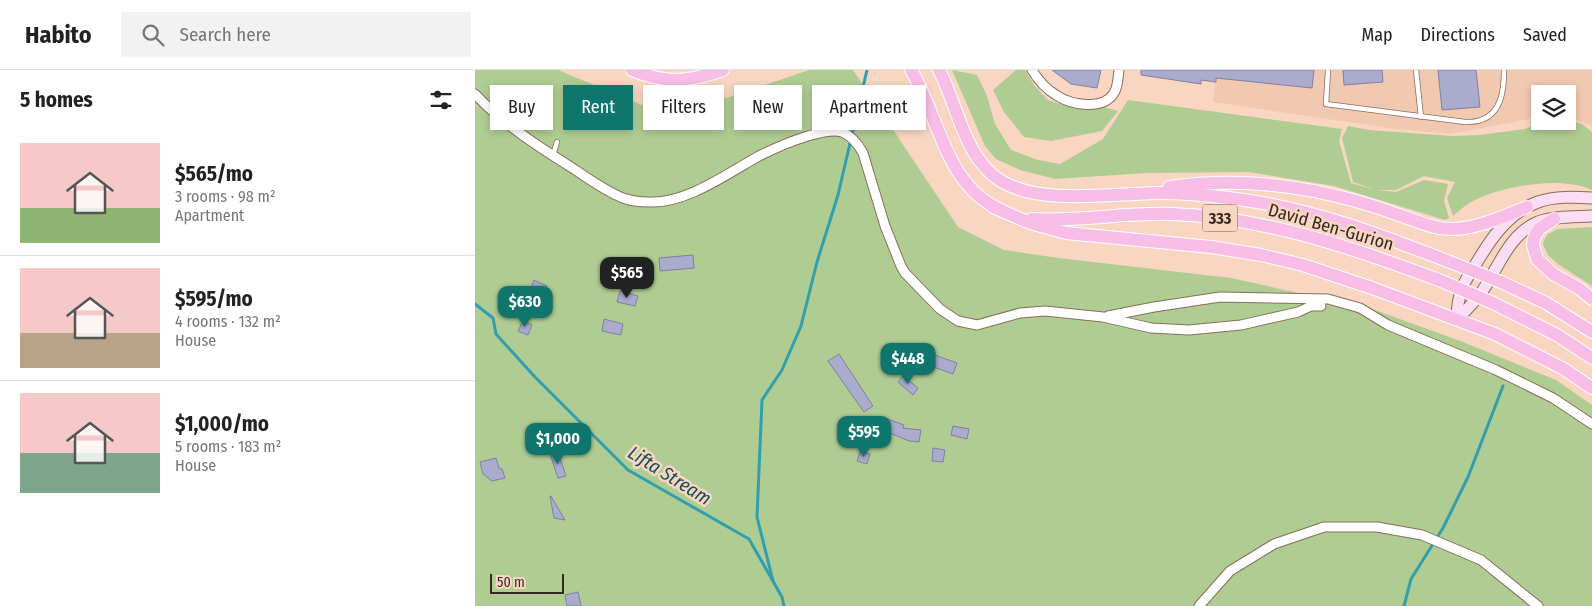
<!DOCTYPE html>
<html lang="en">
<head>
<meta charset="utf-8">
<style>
  :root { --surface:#fff; --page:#f2f2f2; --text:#222; --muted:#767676; --line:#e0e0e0; --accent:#0f766e }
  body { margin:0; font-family:"Fira Sans Condensed",sans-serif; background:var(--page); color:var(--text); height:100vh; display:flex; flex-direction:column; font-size:19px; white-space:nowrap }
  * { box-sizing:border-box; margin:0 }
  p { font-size:16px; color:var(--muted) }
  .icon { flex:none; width:28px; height:28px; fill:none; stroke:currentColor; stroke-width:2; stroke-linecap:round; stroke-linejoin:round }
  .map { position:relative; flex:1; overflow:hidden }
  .panel { display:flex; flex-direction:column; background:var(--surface); width:475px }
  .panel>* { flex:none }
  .guide { position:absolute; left:15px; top:15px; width:475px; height:45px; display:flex; gap:10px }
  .fabs { position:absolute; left:1056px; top:15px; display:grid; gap:10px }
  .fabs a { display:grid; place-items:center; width:45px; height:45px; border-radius:0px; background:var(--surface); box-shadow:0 2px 8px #0003; font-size:25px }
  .scale { position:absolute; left:15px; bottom:12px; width:74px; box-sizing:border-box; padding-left:5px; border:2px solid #362921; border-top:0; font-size:14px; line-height:18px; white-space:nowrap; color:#362921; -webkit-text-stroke:4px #f9d6c2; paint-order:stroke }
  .price { position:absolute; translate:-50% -42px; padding:0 11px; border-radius:10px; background:var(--accent); color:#fff; font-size:16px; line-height:32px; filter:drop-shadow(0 1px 2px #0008) }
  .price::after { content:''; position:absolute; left:50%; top:30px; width:15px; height:11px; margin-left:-8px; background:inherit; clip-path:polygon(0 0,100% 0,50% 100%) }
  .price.selected { background:#222; color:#fff }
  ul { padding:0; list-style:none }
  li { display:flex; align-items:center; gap:15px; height:125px; padding:0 20px }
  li+li { border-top:1px solid var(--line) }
  li span { display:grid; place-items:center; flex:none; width:140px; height:100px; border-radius:0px; color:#555 }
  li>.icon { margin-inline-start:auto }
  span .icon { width:60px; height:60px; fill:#fffc; stroke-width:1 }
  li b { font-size:21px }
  h2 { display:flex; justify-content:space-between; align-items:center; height:60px; padding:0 20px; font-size:21px }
  .chip { padding:0 18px; border-radius:0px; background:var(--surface); box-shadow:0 2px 8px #0003; font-size:18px; line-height:45px }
  .chip.selected { background:var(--accent); color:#fff }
  header { display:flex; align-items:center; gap:30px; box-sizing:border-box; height:70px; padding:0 25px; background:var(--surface); border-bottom:1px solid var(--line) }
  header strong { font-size:24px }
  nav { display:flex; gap:28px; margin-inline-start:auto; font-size:18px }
  .search { width:350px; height:45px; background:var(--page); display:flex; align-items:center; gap:12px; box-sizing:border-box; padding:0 18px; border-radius:0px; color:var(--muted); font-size:19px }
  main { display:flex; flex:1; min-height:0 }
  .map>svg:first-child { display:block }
  .built { fill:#f1c8b0 }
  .green { fill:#afcc92 }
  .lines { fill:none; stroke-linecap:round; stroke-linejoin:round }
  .stream { stroke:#349fac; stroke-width:3 }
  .building { fill:#abaccd; stroke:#8080a0 }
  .lane-casing { stroke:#8b6c5a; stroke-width:6 }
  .street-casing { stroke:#8b6c5a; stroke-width:11 }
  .secondary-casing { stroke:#8b6c5a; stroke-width:13 }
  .primary-casing { stroke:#fff; stroke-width:14 }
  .lane { stroke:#fff; stroke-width:4.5 }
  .street { stroke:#fff; stroke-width:9 }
  .secondary { stroke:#fbdef3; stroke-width:11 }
  .primary { stroke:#f8bee7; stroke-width:12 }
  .primary-bridge-casing { stroke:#fff; stroke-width:14; stroke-linecap:butt }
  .primary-bridge { stroke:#f8bee7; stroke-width:12 }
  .labels { text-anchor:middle; stroke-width:5; stroke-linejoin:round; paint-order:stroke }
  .shield { fill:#f9d6c2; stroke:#705d51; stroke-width:1 }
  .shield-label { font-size:16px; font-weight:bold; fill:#362921 }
  .street-label { font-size:18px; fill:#362921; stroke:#f9d6c2 }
  .water-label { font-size:19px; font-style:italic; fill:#114e55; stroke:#f9d6c2 }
</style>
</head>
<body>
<header>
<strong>Habito</strong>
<div class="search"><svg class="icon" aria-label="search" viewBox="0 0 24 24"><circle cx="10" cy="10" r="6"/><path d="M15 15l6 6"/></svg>Search here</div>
<nav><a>Map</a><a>Directions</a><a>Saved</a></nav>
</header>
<main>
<section class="panel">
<h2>5 homes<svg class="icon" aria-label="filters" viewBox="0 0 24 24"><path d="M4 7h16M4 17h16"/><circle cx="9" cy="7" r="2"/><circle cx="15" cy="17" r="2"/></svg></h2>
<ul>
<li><span style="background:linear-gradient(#f6c9c9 65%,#8fb573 0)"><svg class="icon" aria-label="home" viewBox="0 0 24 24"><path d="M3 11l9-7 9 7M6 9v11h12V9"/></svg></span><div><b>$565/mo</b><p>3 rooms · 98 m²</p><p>Apartment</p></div></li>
<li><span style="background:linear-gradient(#f6c9c9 65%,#b9a48a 0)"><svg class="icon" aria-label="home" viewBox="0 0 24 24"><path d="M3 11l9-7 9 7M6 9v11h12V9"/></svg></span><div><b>$595/mo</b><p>4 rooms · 132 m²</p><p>House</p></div></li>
<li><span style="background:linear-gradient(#f6c9c9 60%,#7fa58c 0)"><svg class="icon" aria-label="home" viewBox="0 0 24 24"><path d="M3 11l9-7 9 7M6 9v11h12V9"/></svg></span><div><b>$1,000/mo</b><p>5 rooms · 183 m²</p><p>House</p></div></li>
</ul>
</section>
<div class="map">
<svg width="1117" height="536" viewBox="0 0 1117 536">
  <rect width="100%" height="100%" fill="#f9d6c2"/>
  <!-- built -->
  <path class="built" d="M741,0h376v58l-1,-2 -23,-10 -1,-22h-27v23l-90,17 -54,-5 -183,-27z"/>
  <!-- green -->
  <g class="green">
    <path d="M0,0h83l113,47 138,-47h44l105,157 46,23 54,8 173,20 144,32 88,32 93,38 36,25v201h-1117z"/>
    <path d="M477,0l25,5 10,21 8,28 16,26 27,10 22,4 43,-25 25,-39 214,29 -3,12 12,42 25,7 -23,-8 -11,-44 6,-12 21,4 83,6 27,-1 46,-6 21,-8h21l1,-1 14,4 10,8v58c-31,-15 -95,-4 -124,14 -5,3 -10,8 -15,12l-6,-18 8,-16 -31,-6 -28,14h-19l19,2 28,-12 24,4 -4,17 5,17 -4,2 -111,-34 -85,-14 -103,1 -91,6 -35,-9 -24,-11 -11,-13z"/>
    <path d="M541,0h9l9,15 14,15 15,5 25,5 15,-3 15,4 -16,20 -51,10 -27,-4 -20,-25 -11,-22z"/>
    <path d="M1117,157v59l-34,-22 -10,-9 -5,-11 1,-4 4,-6 10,-5z"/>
  </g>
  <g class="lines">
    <!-- stream -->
    <g class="stream">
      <path d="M0,234l18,14 3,16 39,43 93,93 121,69 33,58 2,9"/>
      <path d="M298,511l-16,-64 5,-117 20,-30 19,-44 16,-64 21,-67 29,-125"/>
      <path d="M929,536l7,-27 32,-51 25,-51 35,-91"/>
    </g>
  </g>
  <!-- building -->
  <g class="building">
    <path d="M577,0h49l-4,18 -26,-4z"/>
    <path d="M666,0h173l-2,18 -96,-10v4l-15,-2v4l-60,-9z"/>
    <path d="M868,0h39l1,12 -39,3z"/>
    <path d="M963,0h38l4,37 -38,3z"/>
    <path d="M218,185l1,13 -34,3 -1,-13z"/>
    <path d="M59,210l13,6 -5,12 -13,-5z"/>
    <path d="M145,221l18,5 -3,10 -18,-4z"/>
    <path d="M129,249l19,5 -2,11 -19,-4z"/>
    <path d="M48,251l9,4 -4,10 -10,-4z"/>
    <path d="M364,284l34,52 -9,6 -36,-51z"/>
    <path d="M457,284l25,9 -4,11 -25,-9z"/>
    <path d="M428,306l15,12 -5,7 -15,-13z"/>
    <path d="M410,348l19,7 -1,3 18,2 -2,12 -10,-1 -29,-12z"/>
    <path d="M478,356l16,3 -2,10 -16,-4z"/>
    <path d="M458,378l12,2 -2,12 -11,-1z"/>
    <path d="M83,382l8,24 -8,2 -8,-24z"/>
    <path d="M385,382l10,2 -3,10 -10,-3z"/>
    <path d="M21,388l3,10 3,1 3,9 -13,3 -9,-7 -3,-12z"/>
    <path d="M75,426h1l14,24 -11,-2z"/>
    <path d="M103,522l3,14h-14l-2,-11z"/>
  </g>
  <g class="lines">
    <!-- lane casing -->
    <g class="lane-casing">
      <g id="lane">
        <path d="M853,0l-2,34 139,18c5,0 11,0 16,-2 21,-7 23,-31 23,-50"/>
        <path d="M941,0l5,47"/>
        <path d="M78,85l4,-13"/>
      </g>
    </g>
    <!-- street casing -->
    <g class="street-casing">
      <g id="street">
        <path d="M557,0c6,10 14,19 24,25 15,10 47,16 58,-2 4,-6 4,-16 5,-23"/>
        <path d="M0,24c28,30 64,53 99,75 15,10 31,22 49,29 8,3 17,4 26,4 37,2 79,-29 110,-46 16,-8 32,-15 49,-20 10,-3 24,-7 34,-4 10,4 16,12 21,21l22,73 16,40 4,7 35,36 18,12 19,4 43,-12 25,-2 58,6 48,11 38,2 52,-5 57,-13 13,-6h10"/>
        <path d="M633,246l46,-9 66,-10 108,2 32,9 28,17 108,45 57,28 39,26"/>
        <path d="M724,536l31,-35 44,-27 50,-17h53l45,8 59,25 57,46"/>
      </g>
    </g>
    <!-- secondary casing -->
    <g class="secondary-casing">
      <g id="secondary">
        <path d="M982,249c0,-10 1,-20 5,-30 2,-7 7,-14 11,-20 16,-28 34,-56 65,-67 17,-6 37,-5 54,-4"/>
        <path d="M982,249c10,-9 18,-18 26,-29 16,-23 26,-56 55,-68 16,-6 37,-5 54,-6"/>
      </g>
    </g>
    <!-- primary casing -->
    <g class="primary-casing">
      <g id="primary">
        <path d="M157,0c33,14 57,12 91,0"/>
        <path d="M436,0c28,46 34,116 90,140"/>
        <path d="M464,0c19,36 25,88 62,111 41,25 112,12 160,12 28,0 55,3 83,7 72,10 139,36 206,62"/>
        <path d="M694,117c63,-9 127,-3 187,14 14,4 27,8 40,13 19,6 38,16 58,15 25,-1 50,-13 73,-22"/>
        <path d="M518,137l37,16 36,10 145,14 50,8 42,10 69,23 123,46 69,35 28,19"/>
        <path d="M557,149c47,3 93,-7 140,-5 96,4 178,33 267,66"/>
        <path d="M1079,149l-15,10 -5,9 -1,7 4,14 16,15 27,15 12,10"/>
        <path d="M1026,212l45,21 46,29"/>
        <path d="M1018,233l64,32 35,23"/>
      </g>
    </g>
    <!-- lane -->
    <use href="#lane" class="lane"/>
    <!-- street -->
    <use href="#street" class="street"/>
    <!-- secondary -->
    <use href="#secondary" class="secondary"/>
    <!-- primary -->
    <use href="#primary" class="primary"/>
    <!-- primary-bridge casing -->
    <g class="primary-bridge-casing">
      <g id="primary-bridge">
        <path d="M975,192l51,20"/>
        <path d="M964,210l54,23"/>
      </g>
    </g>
    <!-- primary-bridge -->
    <use href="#primary-bridge" class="primary-bridge"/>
  </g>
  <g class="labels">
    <!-- shield labels -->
    <rect class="shield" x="727.5" y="134.5" width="35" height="27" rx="4"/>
    <g class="shield-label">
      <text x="745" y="154">333</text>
    </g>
    <!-- street labels -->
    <g class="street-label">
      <text transform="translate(856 157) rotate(16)" y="6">David Ben-Gurion</text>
    </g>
    <!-- water labels -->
    <g class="water-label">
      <text transform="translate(195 405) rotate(32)" y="7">Lifta Stream</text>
    </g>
  </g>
</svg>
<div class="fabs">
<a><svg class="icon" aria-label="layers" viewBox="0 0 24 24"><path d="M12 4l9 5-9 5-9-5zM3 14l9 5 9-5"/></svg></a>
</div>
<div class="scale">50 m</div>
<b class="price selected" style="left:152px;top:229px">$565</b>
<b class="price" style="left:50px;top:258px">$630</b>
<b class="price" style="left:433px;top:315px">$448</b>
<b class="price" style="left:389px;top:388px">$595</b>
<b class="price" style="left:83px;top:395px">$1,000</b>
<div class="guide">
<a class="chip">Buy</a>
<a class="chip selected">Rent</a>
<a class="chip">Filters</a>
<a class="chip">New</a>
<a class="chip">Apartment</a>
</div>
</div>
</main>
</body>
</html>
